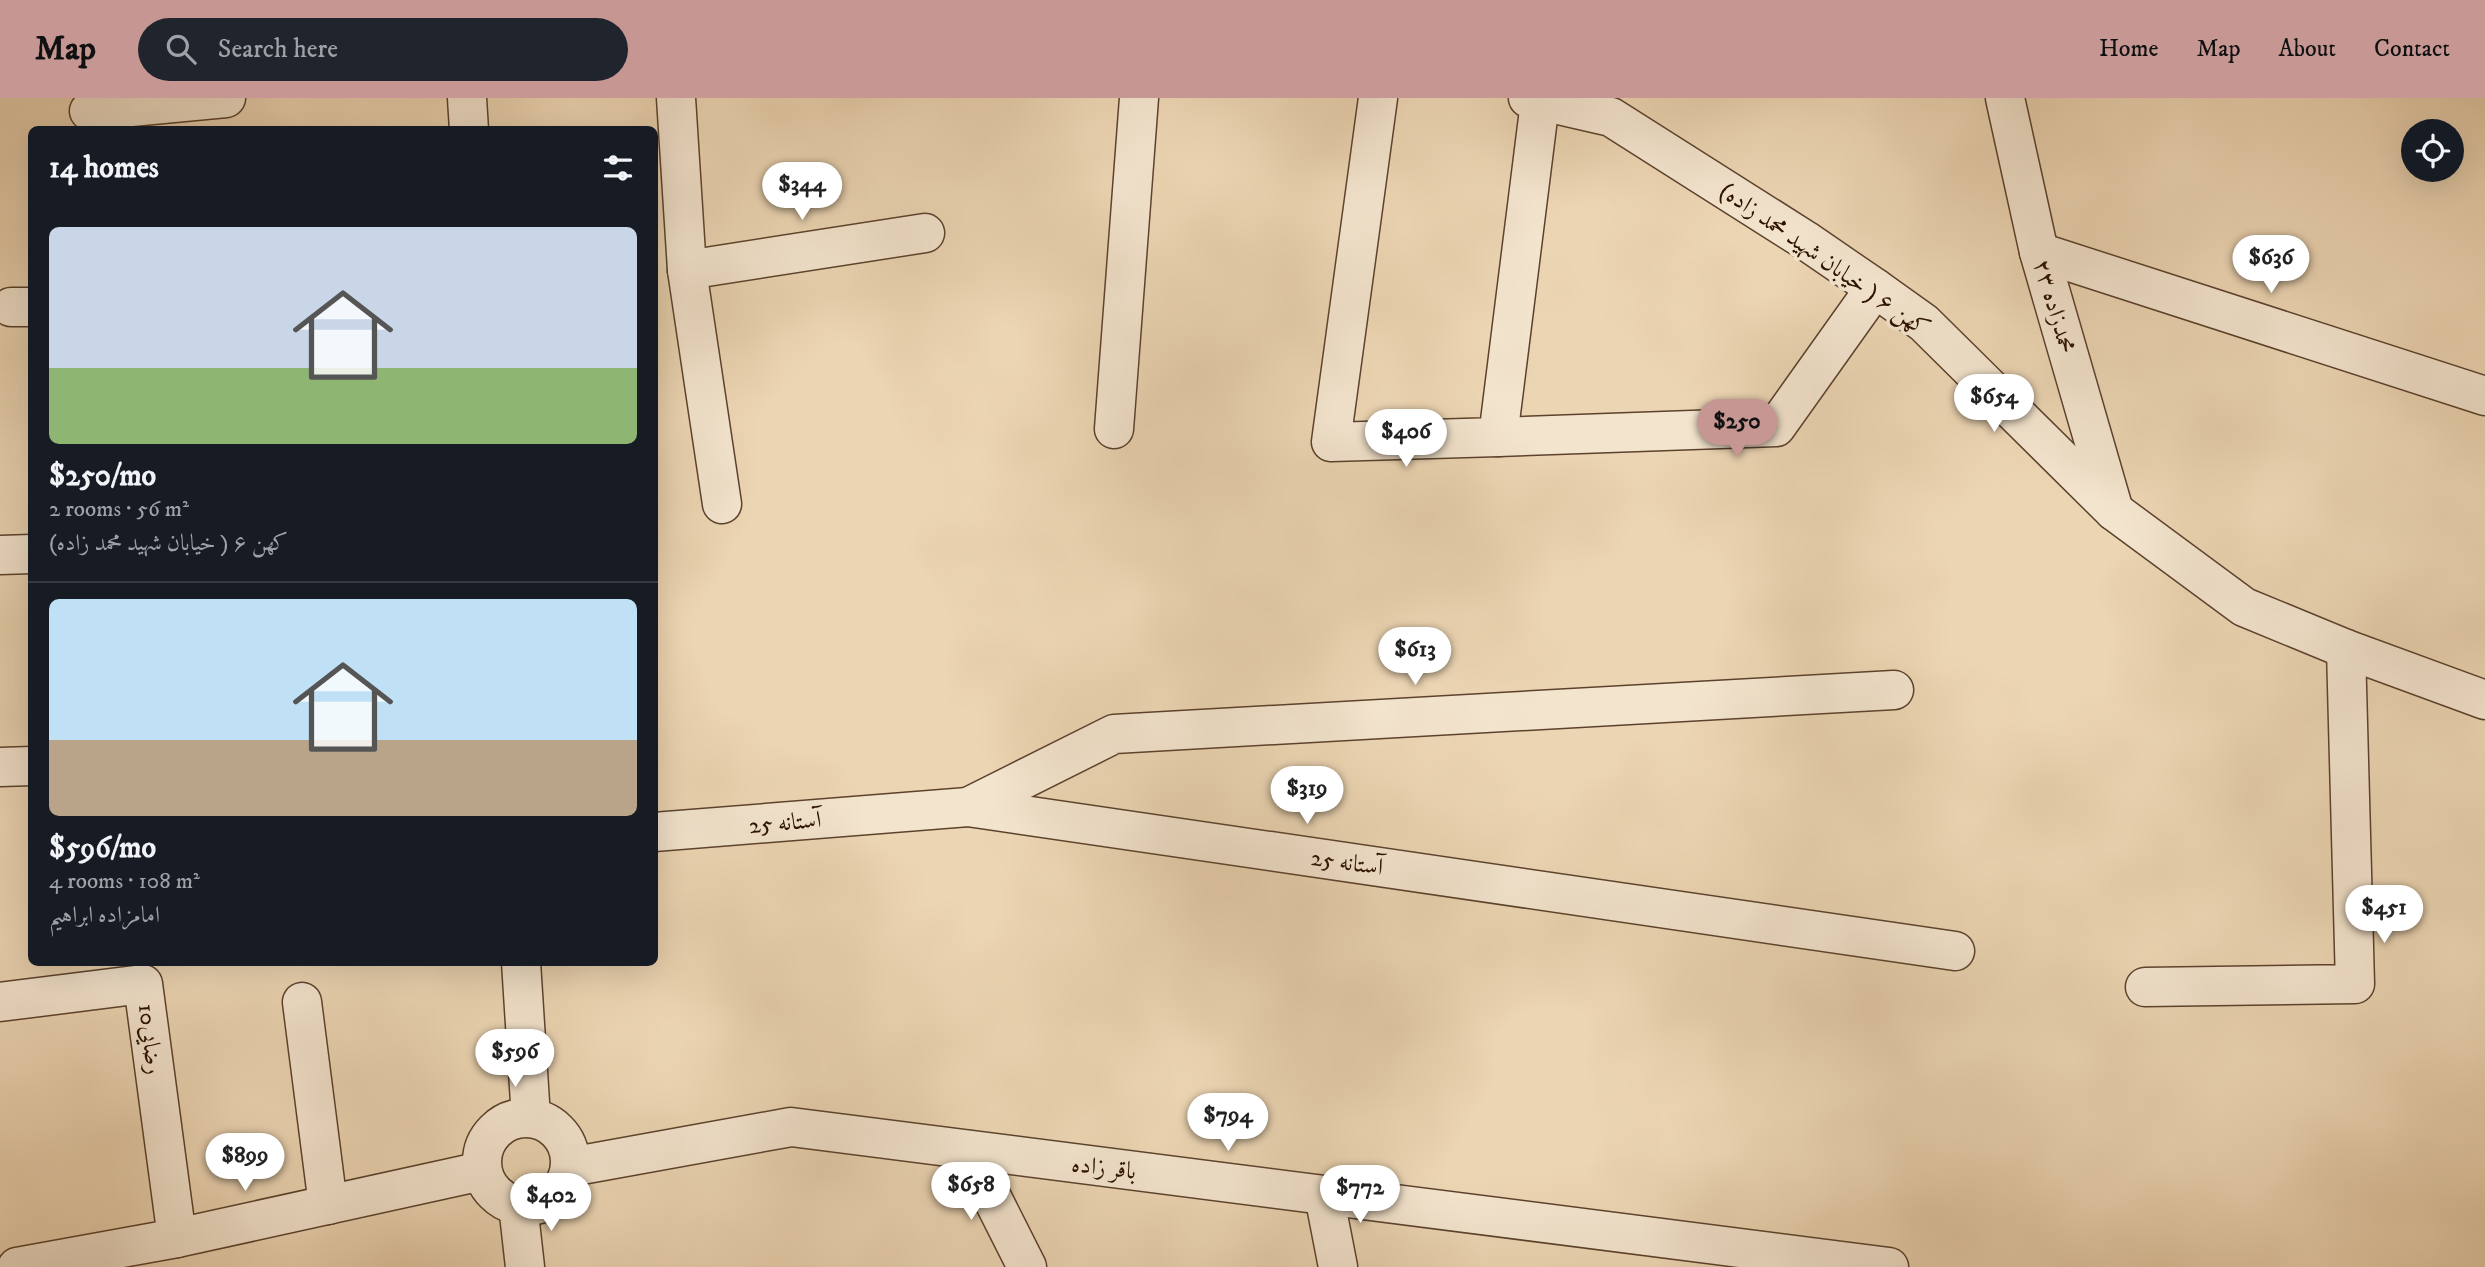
<!DOCTYPE html>
<html lang="en">
<head>
<meta charset="utf-8">
<style>
  :root { --surface:#171b24; --page:#20242c; --text:#f1f3f6; --muted:#9ea1a6; --line:#363941; --accent:#c59692 }
  body { margin:0; font-family:"IM FELL DW Pica",Amiri,serif; background:var(--page); color:var(--text); height:100vh; display:flex; flex-direction:column; font-size:26px; white-space:nowrap }
  * { box-sizing:border-box; margin:0 }
  p { font-size:23px; color:var(--muted) }
  .icon { flex:none; width:38px; height:38px; fill:none; stroke:currentColor; stroke-width:2; stroke-linecap:round; stroke-linejoin:round }
  .map { position:relative; flex:1; overflow:hidden }
  .side { position:absolute; left:28px; top:28px; width:630px; height:840px; display:flex; flex-direction:column; background:var(--surface); border-radius:10px; box-shadow:0 7px 28px #0002 }
  .side>* { flex:none }
  .buttons { position:absolute; left:2401px; top:21px; display:grid; gap:14px }
  .buttons a { display:grid; place-items:center; width:63px; height:63px; border-radius:50%; background:var(--surface); box-shadow:0 7px 28px #0002; font-size:35px }
  .price { position:absolute; translate:-50% -60px; padding:0 16px; border-radius:24px; background:#fff; color:#222; font-size:23px; line-height:46px; filter:drop-shadow(0 2px 4px #0008) }
  .price::after { content:''; position:absolute; left:50%; top:42px; width:21px; height:16px; margin-left:-10px; background:inherit; clip-path:polygon(0 0,100% 0,50% 100%) }
  .price.selected { background:var(--accent); color:#111 }
  ul { padding:0; list-style:none }
  li { display:grid; align-content:center; gap:14px; height:371px; padding:0 21px }
  li+li { border-top:2px solid var(--line) }
  li span { display:grid; place-items:center; height:217px; border-radius:10px; color:#555 }
  li>.icon { margin-inline-start:auto }
  span .icon { width:126px; height:126px; fill:#fffc; stroke-width:1 }
  li b { font-size:30px }
  h2 { display:flex; justify-content:space-between; align-items:center; height:84px; padding:0 21px; font-size:30px }
  header { display:flex; align-items:center; gap:42px; box-sizing:border-box; height:98px; padding:0 35px; background:var(--accent); color:#111 }
  header strong { font-size:33px }
  nav { display:flex; gap:38px; margin-inline-start:auto; font-size:24px }
  .search { width:490px; height:63px; background:var(--page); display:flex; align-items:center; gap:18px; box-sizing:border-box; padding:0 24px; border-radius:38px; color:var(--muted); font-size:26px }
  .map>svg:first-child { display:block }
  .lines { fill:none; stroke-linecap:round; stroke-linejoin:round }
  .minor-casing { stroke:#5c422d; stroke-width:41 }
  .tertiary-casing { stroke:#5c422d; stroke-width:41 }
  .minor { stroke:#f3e4ce; stroke-width:38 }
  .tertiary { stroke:#f3e4ce; stroke-width:38 }
  .labels { text-anchor:middle; stroke-width:7; stroke-linejoin:round; paint-order:stroke }
  .street-label { font-size:24px; fill:#2c1100; stroke:#f3e4ce }
</style>
</head>
<body>
<header>
<strong>Map</strong>
<div class="search"><svg class="icon" aria-label="search" viewBox="0 0 24 24"><circle cx="10" cy="10" r="6"/><path d="M15 15l6 6"/></svg>Search here</div>
<nav><a>Home</a><a>Map</a><a>About</a><a>Contact</a></nav>
</header>
<div class="map">
<svg width="2485" height="1169" viewBox="0 0 2485 1169">
  <rect width="100%" height="100%" fill="#ecd5b3"/>
  <filter id="stains"><feTurbulence type="fractalNoise" baseFrequency=".00286" numOctaves="4"/><feColorMatrix values="0 0 0 0 .2 0 0 0 0 .09 0 0 0 0 .02 0 0 0 .5 -.17"/></filter>
  <radialGradient id="worn" r=".72"><stop offset=".6" stop-color="#630" stop-opacity="0"/><stop offset="1" stop-color="#630" stop-opacity=".3"/></radialGradient>
  <g class="lines">
    <!-- minor casing -->
    <g class="minor-casing">
      <g id="minor">
        <path d="M676,0l11,172 35,234"/>
        <path d="M1378,0l-47,344 167,-5 42,-335"/>
        <path d="M2005,0l34,154 75,259"/>
        <path d="M89,13l137,-13"/>
        <path d="M2039,154l446,144"/>
        <path d="M687,172l238,-37"/>
        <path d="M11,209h21"/>
        <path d="M1114,331l25,-331"/>
        <path d="M1498,339l278,-10 99,-139"/>
        <path d="M0,457l32,-1"/>
        <path d="M0,669l32,-1"/>
        <path d="M968,709l146,-73 780,-44"/>
        <path d="M654,734l314,-25 987,144"/>
        <path d="M2145,889l210,-3 -9,-335"/>
        <path d="M0,904l143,-18 34,254"/>
        <path d="M302,904l26,203"/>
        <path d="M968,1052l59,117"/>
        <path d="M1324,1097l14,72"/>
        <path d="M17,1169l160,-29 305,-67"/>
      </g>
    </g>
    <!-- tertiary casing -->
    <g class="tertiary-casing">
      <g id="tertiary">
        <path d="M467,0l2,32"/>
        <path d="M1528,0l83,19 194,123 70,48 49,35 190,188 130,96 102,42 139,51"/>
        <path d="M521,864l10,156"/>
        <circle cx="526" cy="1064" r="44"/>
        <path d="M570,1069l221,-40 1098,140"/>
        <path d="M518,1107l7,62"/>
      </g>
    </g>
    <!-- minor -->
    <use href="#minor" class="minor"/>
    <!-- tertiary -->
    <use href="#tertiary" class="tertiary"/>
  </g>
  <g class="labels">
    <!-- street labels -->
    <g class="street-label">
      <text transform="translate(1825 161) rotate(35)" y="8">کهن ۶ ( خیابان شهید محمد زاده)</text>
      <text transform="translate(2055 208) rotate(74)" y="8">محمدزاده ۲۳</text>
      <text transform="translate(785 724) rotate(-5)" y="8">آستانه 25</text>
      <text transform="translate(1347 764) rotate(8)" y="8">آستانه 25</text>
      <text transform="translate(151 941) rotate(83)" y="8">رضایی10</text>
      <text transform="translate(1104 1069) rotate(7)" y="8">باقر زاده</text>
    </g>
  </g>
  <rect width="100%" height="100%" filter="url(#stains)"/>
  <rect width="100%" height="100%" fill="url(#worn)"/>
</svg>
<div class="buttons">
<a><svg class="icon" aria-label="locate" viewBox="0 0 24 24"><circle cx="12" cy="12" r="6"/><path d="M12 2v4M12 18v4M2 12h4M18 12h4"/></svg></a>
</div>
<b class="price" style="left:802px;top:124px">$344</b>
<b class="price" style="left:2271px;top:197px">$636</b>
<b class="price" style="left:1994px;top:336px">$654</b>
<b class="price selected" style="left:1737px;top:361px">$250</b>
<b class="price" style="left:1406px;top:371px">$406</b>
<b class="price" style="left:1415px;top:589px">$613</b>
<b class="price" style="left:1307px;top:728px">$319</b>
<b class="price" style="left:2384px;top:847px">$451</b>
<b class="price" style="left:515px;top:991px">$596</b>
<b class="price" style="left:1228px;top:1055px">$794</b>
<b class="price" style="left:245px;top:1095px">$899</b>
<b class="price" style="left:971px;top:1124px">$658</b>
<b class="price" style="left:1360px;top:1127px">$772</b>
<b class="price" style="left:551px;top:1135px">$402</b>
<section class="side">
<h2>14 homes<svg class="icon" aria-label="filters" viewBox="0 0 24 24"><path d="M4 7h16M4 17h16"/><circle cx="9" cy="7" r="2"/><circle cx="15" cy="17" r="2"/></svg></h2>
<ul>
<li><span style="background:linear-gradient(#c9d6e8 65%,#8fb573 0)"><svg class="icon" aria-label="home" viewBox="0 0 24 24"><path d="M3 11l9-7 9 7M6 9v11h12V9"/></svg></span><div><b>$250/mo</b><p>2 rooms · 56 m²</p><p>کهن ۶ ( خیابان شهید محمد زاده)</p></div></li>
<li><span style="background:linear-gradient(#bfe0f5 65%,#b9a48a 0)"><svg class="icon" aria-label="home" viewBox="0 0 24 24"><path d="M3 11l9-7 9 7M6 9v11h12V9"/></svg></span><div><b>$596/mo</b><p>4 rooms · 108 m²</p><p>امامزاده ابراهیم</p></div></li>
</ul>
</section>
</div>
</body>
</html>
